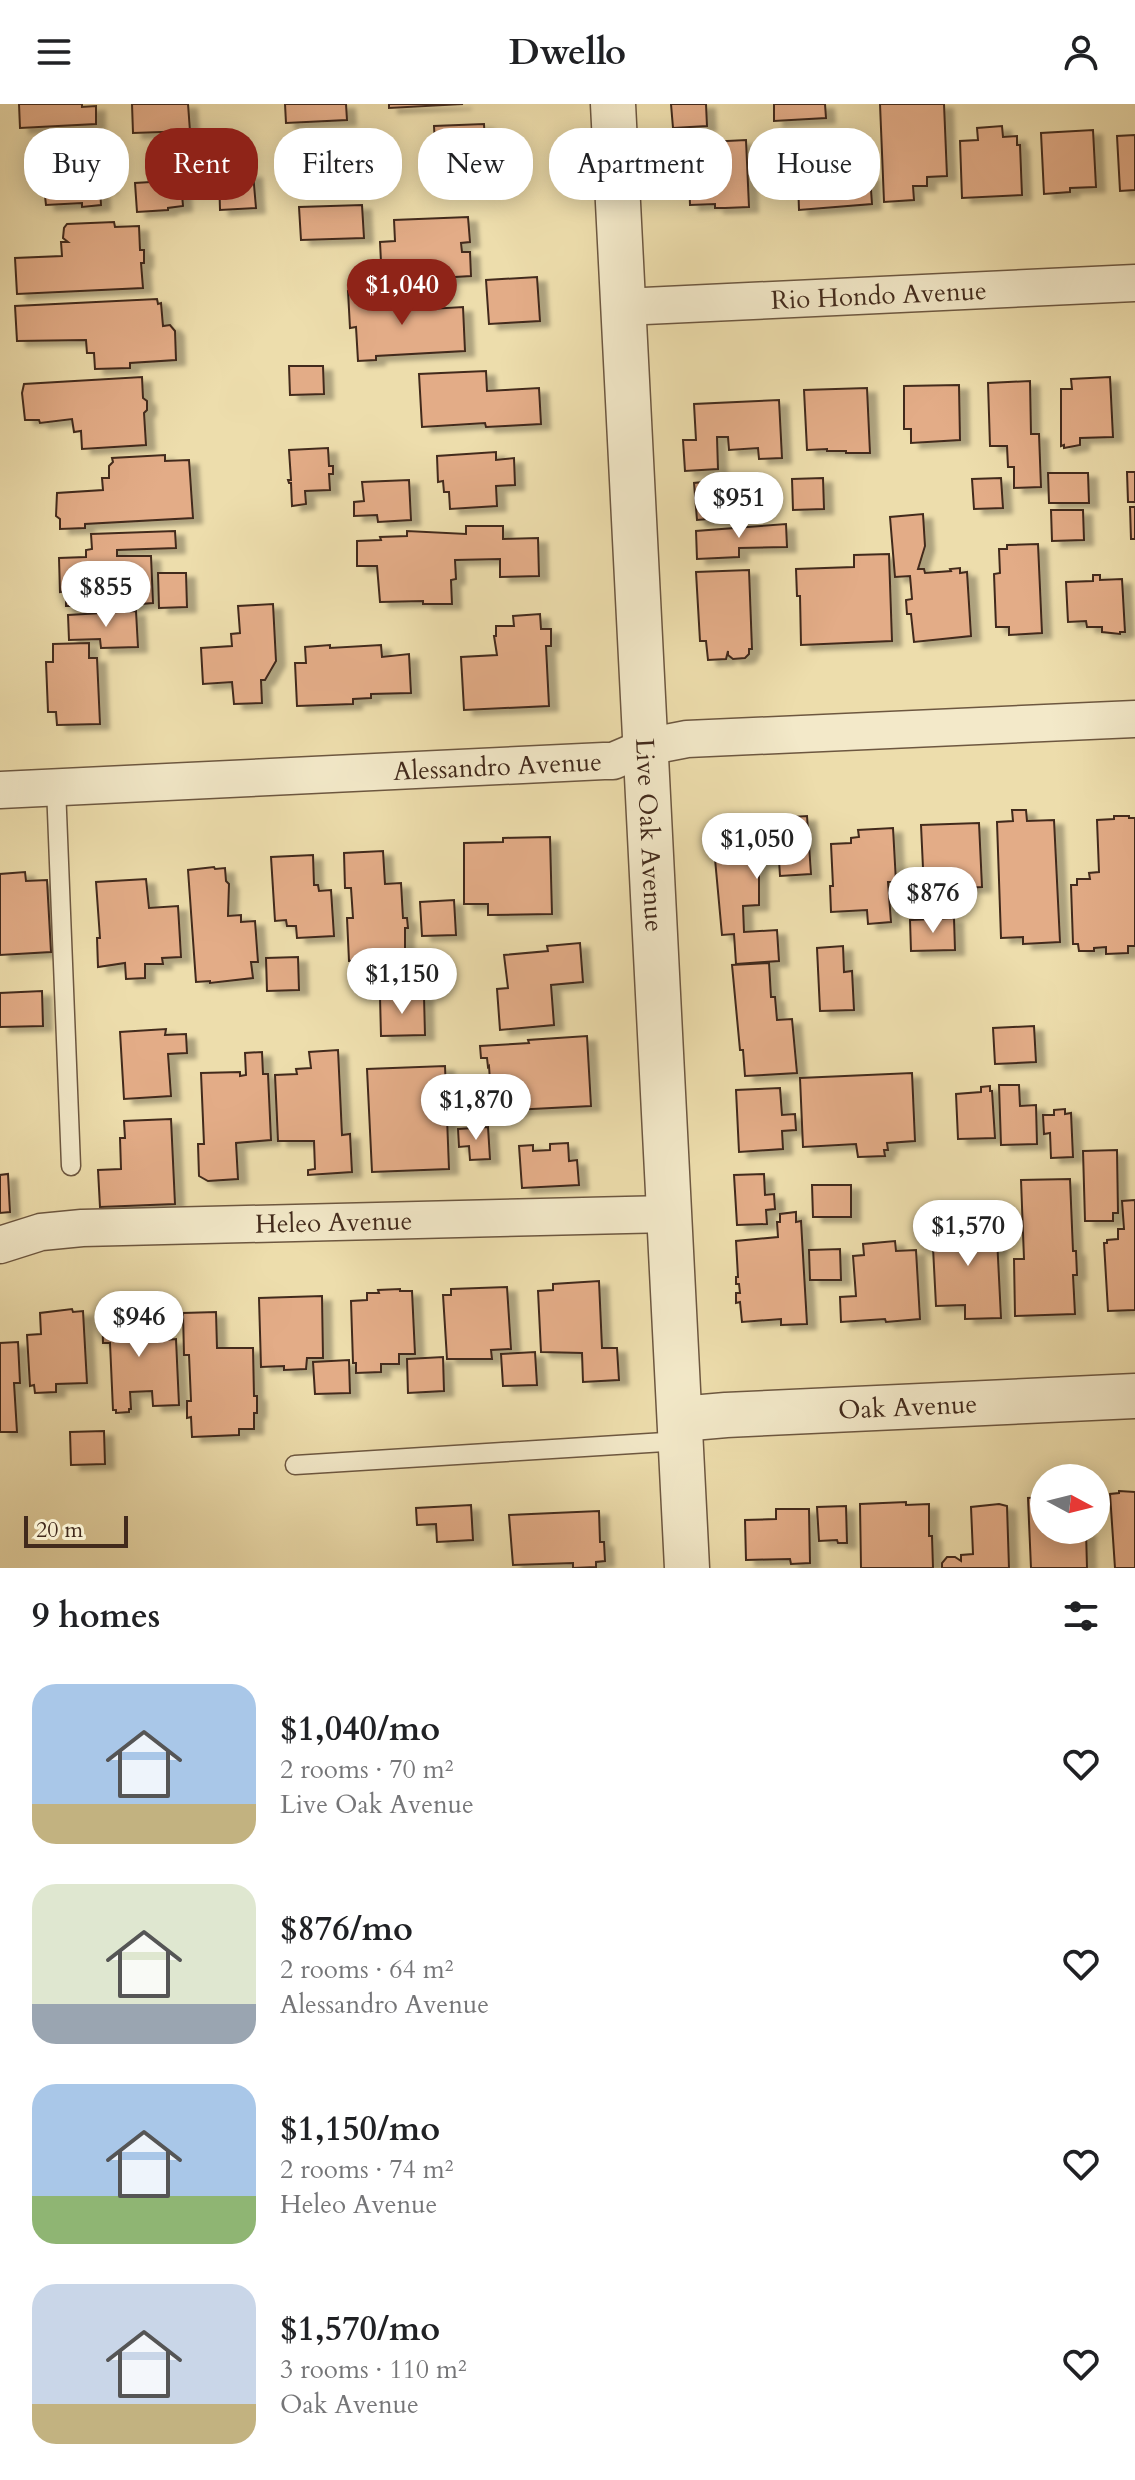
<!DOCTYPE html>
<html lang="en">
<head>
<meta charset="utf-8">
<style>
  :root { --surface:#fff; --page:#f2f2f2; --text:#202124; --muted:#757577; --accent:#8f2418 }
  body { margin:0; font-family:Cardo,serif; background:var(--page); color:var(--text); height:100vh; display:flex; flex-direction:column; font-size:30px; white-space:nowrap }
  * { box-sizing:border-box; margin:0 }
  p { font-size:26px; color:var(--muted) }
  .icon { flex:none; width:44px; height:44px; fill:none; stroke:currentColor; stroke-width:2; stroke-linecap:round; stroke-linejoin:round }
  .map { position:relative; height:1464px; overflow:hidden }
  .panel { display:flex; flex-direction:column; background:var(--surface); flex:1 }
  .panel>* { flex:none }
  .guide { position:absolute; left:24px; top:24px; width:1088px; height:72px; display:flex; gap:16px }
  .needle { width:52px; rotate:97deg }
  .controls { position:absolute; left:1030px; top:1360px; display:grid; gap:16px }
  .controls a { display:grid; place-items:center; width:80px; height:80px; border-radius:50%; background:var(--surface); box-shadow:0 4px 20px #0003; font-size:40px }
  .scale { position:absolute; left:24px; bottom:20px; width:104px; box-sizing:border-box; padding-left:8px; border:4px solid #422a1c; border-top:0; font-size:22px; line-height:28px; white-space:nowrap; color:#422a1c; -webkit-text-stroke:6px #f3e9c9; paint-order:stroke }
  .price { position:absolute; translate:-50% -68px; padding:0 18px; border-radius:28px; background:#fff; color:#222; font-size:26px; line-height:52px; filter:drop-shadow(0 2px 4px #0008) }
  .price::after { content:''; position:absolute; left:50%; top:48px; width:24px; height:18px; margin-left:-12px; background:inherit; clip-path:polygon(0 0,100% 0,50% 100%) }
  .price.active { background:var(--accent); color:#fff }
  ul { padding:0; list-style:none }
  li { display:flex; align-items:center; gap:24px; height:200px; padding:0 32px }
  li span { display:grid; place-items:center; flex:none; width:224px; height:160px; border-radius:24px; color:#555 }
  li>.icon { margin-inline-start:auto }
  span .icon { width:96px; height:96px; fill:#fffc; stroke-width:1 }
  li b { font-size:34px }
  h2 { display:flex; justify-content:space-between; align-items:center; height:96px; padding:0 32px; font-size:34px }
  .chip { padding:0 28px; border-radius:32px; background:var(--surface); box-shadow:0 4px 20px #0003; font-size:28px; line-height:72px }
  .chip.active { background:var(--accent); color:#fff }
  header { display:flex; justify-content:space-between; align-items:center; height:104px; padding:0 32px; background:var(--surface); font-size:36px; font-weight:700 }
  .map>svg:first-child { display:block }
  .building { fill:#e3ac87; stroke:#422a1c; stroke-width:2; filter:url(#shadow) }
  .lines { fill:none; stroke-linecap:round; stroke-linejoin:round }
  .service-casing { stroke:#6d5740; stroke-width:21 }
  .minor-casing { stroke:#6d5740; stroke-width:39 }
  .tertiary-casing { stroke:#6d5740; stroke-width:47 }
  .service { stroke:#f3e9c9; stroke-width:18 }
  .minor { stroke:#f3e9c9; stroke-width:36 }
  .tertiary { stroke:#f3e9c9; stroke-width:44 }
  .labels { text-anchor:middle; stroke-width:6; stroke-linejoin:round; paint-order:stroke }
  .street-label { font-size:26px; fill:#422a1c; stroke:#f3e9c9 }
</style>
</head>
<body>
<header><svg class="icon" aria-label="menu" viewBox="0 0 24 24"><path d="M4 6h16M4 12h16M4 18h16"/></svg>Dwello<svg class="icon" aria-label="person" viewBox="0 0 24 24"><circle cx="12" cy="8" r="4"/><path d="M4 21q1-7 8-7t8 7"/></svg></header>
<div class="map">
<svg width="1135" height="1464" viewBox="0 0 1135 1464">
  <defs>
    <filter id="shadow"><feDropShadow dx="9" dy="5" stdDeviation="2" flood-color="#0004"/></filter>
  </defs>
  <rect width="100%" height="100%" fill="#edddac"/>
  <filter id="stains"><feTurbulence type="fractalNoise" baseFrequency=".0025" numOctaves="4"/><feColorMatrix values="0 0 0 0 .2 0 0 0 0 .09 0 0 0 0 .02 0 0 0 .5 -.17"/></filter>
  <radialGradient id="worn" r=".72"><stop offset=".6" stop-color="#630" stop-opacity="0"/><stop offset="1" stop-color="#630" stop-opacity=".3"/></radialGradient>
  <!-- building -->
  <g class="building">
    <path d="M19,0h63v3l14,-1v18l-76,4z"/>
    <path d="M132,0h56l2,27 -57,2z"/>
    <path d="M285,0h61l1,16 -61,3z"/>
    <path d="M389,0h74l-74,4z"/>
    <path d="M671,0h35l1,22 -34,2z"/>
    <path d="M774,0h51l1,14 -52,3z"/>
    <path d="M880,0h64l3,72 -20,1v9h-14l1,14 -30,2z"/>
    <path d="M484,20l3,55 -59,3 -1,-17 9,-1 -2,-38z"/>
    <path d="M1002,22l1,11 14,-1v9h3l2,50 -60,3 -2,-57 18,-1 -1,-12z"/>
    <path d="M1093,26l3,57 -26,1v4l-26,2 -3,-61z"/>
    <path d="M367,28l1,34 -46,1v-9h-15l-1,-23z"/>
    <path d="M1135,31v55l-15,1 -3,-55z"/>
    <path d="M217,32l2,35 -46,3 -2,-35z"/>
    <path d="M746,36l3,67 -24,1h-10v-4l-25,1 -2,-62z"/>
    <path d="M107,38l1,46h-8l1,17 -19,2v-4l-36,2 -2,-18h-10l-2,-24 11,-1 -1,-16z"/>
    <path d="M855,45l1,26h14l2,29 -73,6 -2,-59z"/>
    <path d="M253,69l3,35 -36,2 -1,-35z"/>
    <path d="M167,77v3l14,-1 2,23 -15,2v2l-31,2 -2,-29z"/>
    <path d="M362,101l2,33 -63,2 -2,-33z"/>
    <path d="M468,113l2,25 -9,1 1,9h8l1,24 -66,4 -1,-19 -23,1 -1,-20 15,-1 -1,-21z"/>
    <path d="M114,118l1,5 24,-1 1,24h4v13h-3l2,25 -126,6 -2,-36 47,-2 -1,-14h7l-5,-4 1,-10 3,-4z"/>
    <path d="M537,173l3,44 -51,3 -3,-44z"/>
    <path d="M395,184l1,23 67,-4 2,44 -89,5v4l-18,1 -2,-34 -6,1 -2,-37z"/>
    <path d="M157,195l1,5 3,-1 2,23 7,-1 5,6 1,29 -46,3v5l-35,1 -1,-16h-7l-1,-13 -69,1 -2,-35z"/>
    <path d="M289,262h34l1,28 -34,1z"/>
    <path d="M486,267l1,20 52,-3 2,36 -55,3 -1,-4 -63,4 -3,-53z"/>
    <path d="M142,273l1,21 4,3v9l-3,3 2,32 -64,4 -1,-18 -7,1 -2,-13 -32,4 -1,-3h-14l-3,-27 2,-9z"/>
    <path d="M1110,273l3,60 -33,1v7l-16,3v-3l-3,1v-57h11l-1,-10z"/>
    <path d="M1030,277l1,53h8l2,53 -27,1v-21h-6l-1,-21h-17l-2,-63z"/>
    <path d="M959,281l1,55 -49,3v-14h-7v-43z"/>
    <path d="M867,284l3,65h-24v-2h-19v-2l-20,1 -3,-60z"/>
    <path d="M779,296l3,58 -23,1 -1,-11 -29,2 -1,-13h-11l1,32 -33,2 -2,-31h13l-2,-36z"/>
    <path d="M328,344l1,18h4v8h-4l1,16 -25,1 1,13 -14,2 -1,-23h-2l-1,-3h3l-2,-30z"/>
    <path d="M496,348v8l18,-2 1,27 -19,1 1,20 -47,3 -1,-17h-5l-1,-11 -5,1 -1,-26z"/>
    <path d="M165,351v6l24,-1 4,58 -108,6v4l-25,1v-10l-4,-3 1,-23 46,-3 -1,-12h7v-12l4,-4 -1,-4z"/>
    <path d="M1127,368h8v30h-7z"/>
    <path d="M1048,369h40l1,30h-40z"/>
    <path d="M823,374l1,31 -31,1 -1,-31z"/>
    <path d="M1001,374l2,30 -29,1 -2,-30z"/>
    <path d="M732,375l2,22 9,-1 1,16 -47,4 -3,-37z"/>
    <path d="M409,376l2,40 -33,2 -1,-7 -23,1v-14l10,-1 -2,-19z"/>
    <path d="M1130,403h5v32h-4z"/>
    <path d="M1051,406h32l1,30 -32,1z"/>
    <path d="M923,410l2,32 -7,23h6l1,4 26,-2 -1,-2 10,-1v5l7,-1 4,64 -57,6 -3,-28h-4l-1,-14 6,-1 -2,-23 -15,1 -5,-60z"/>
    <path d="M786,420l1,23 -48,1v9l-42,2 -1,-28z"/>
    <path d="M466,422h37v13l35,-1 1,38 -39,1v-18l-45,1 1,19 -5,1 1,24h-29v-3l-43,1 -3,-36h-20v-25l24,-1 -1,-3 27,-1v-5l59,3z"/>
    <path d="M175,427l1,17 -59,2v6h34l2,47 -76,6 -1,-3h-10v-15l-6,1 -1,-34 27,-1v-7l6,-1 -1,-15z"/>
    <path d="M1038,440l4,89 -33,2v-8h-13l-2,-53 6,-1 -1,-24h8v-4z"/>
    <path d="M889,450l3,87 -91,4 -1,-49h-3l-1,-27 58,-2v-12z"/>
    <path d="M749,466l3,79h-3v5l-4,4 -12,1 -5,-4v-4l-2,8 -18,1 -2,-19h-6l-4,-69z"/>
    <path d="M158,469h28l1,34 -28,1z"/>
    <path d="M1093,471h7v5l22,-1 3,53h-5v2l-18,-2v-5h-15l-1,-6 -18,1 -2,-40 27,-1z"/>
    <path d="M273,500l3,57 -11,19h-4l1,23 -28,1 -2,-22 -29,2 -2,-36 31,-2 -1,-12 9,-1 -2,-27z"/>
    <path d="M136,507l2,36 -37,1 -1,-9 -31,1 -1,-25z"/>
    <path d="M540,510l1,15h10v17h-5l3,60 -85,4 -3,-53 36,-2 -3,-19h2v-10h18l-1,-10z"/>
    <path d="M89,539v15h8l3,66 -43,1 -1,-13h-8l-2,-50h7v-18z"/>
    <path d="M330,541v3l51,-3 1,12 27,-3 2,39 -40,1v4l-18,1v5l-56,2 -2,-43h11l-1,-16z"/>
    <path d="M1012,706h14l1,11 27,-1 6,122 -37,2v-7l-22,1 -4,-116 16,-1z"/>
    <path d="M807,712l4,58 -31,2 -1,-16 -20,2v43l-16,1 1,26 33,-2 2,31 -43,3 -2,-30 -12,1 -8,-87h3l-1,-12 61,-3 -1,-15z"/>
    <path d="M1114,712h15v2h6v128h-7v7l-22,1v-7l-12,1v3h-15l-1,-7h-5l-2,-59h6v-6h13l-1,-6 10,-1 -2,-52 17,-1z"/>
    <path d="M979,719l3,64 -58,3 -3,-65z"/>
    <path d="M893,724l3,54h-8l3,40 -23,2 -1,-14 -36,2 -1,-26h3l-2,-42 20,-1v-5l8,-1 -1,-7z"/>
    <path d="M550,733l2,77 -64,1v-11h-24v-61l39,-1v-4z"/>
    <path d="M383,747l2,33 16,-1 2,35h4l1,10h-3v29l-2,1v7h-7l1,16 -32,2 -1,-23 -15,1 -2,-43h6l-2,-30h-6l-1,-35z"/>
    <path d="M313,751l1,30h4l1,6 12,-1 3,46 -37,2 -1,-12h-9l-1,-6 -11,1 -4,-64z"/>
    <path d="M214,763l1,2 10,-1 1,13 3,3 -1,32 13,-1v7l14,-1 3,41h-7l2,16 -43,5v-2l-14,1 -8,-112z"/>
    <path d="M25,768l1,9 21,-1 4,72 -51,3v-81z"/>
    <path d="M146,775l3,29 29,-2 3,51 -19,1 1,6h-18v14l-19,1 -1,-16 -27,4 -1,-29h3l-4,-56z"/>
    <path d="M454,796l2,35 -34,1 -2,-34z"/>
    <path d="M954,814l1,32 -44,1 -1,-31z"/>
    <path d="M580,839l3,39 -32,3 3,40 -54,5 -3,-41 11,-1 -4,-33 44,-4 -1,-5z"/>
    <path d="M843,842l1,26 8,-1 2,39 -34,1 -3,-63z"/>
    <path d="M298,853l1,33 -32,1 -1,-33z"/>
    <path d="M769,859l2,34h4l2,23 15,-1 5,54 -52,3 -2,-26h-3l-8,-85z"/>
    <path d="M42,887l1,35 -43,1v-34z"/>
    <path d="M424,892l1,39 -44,1 -1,-39z"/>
    <path d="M1034,922l2,36 -41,2 -2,-36z"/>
    <path d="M166,925l-1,6 21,-1 1,19 -19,1 3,42 -47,3 -4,-67z"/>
    <path d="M587,932l4,70 -99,5 -3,-45 -1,1 -1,-9h-6l-1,-12 49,-3 -1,-3z"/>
    <path d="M338,946l4,85 8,-1 2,38 -44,3v-5l7,-1 -1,-28h-36l-3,-66 22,-1 -1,-5 15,-1 -2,-16z"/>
    <path d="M262,948l1,22h5l3,66 -35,3 2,36 -30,2 -9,-5 -1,-32h6l-3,-71 39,-1v4l6,-1 -1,-22z"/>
    <path d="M445,962l4,103 -77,3 -5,-103z"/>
    <path d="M912,969l3,68 -28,2 1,7h-4l1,6 -27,1 -2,-13 -53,3 -3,-69z"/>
    <path d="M999,981h20l1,21 16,-1 1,39 -36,1z"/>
    <path d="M990,982v5h2l3,47 -37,1 -2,-45 25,-2v-5z"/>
    <path d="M780,984l2,27 13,-1 1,16 -14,1 1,18 -44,3 -3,-62z"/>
    <path d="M1065,1005v5l6,-1 2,44 -22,1 -1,-25 -6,1 -1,-19h11v-5z"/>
    <path d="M171,1015l4,85 -75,3 -2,-37 23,-1 -1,-31h5l-1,-17z"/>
    <path d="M488,1023l2,32 -20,1 -1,-14 -10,1 -1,-18z"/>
    <path d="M568,1039l1,18 8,-1 2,25 -57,3 -3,-42 14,-1v6l17,-1v-6z"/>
    <path d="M1117,1046l1,63h-5v8h-28l-2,-70z"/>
    <path d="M8,1070l2,38 -10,1v-38z"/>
    <path d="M764,1070l1,21 9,-1 1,15 -9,1 1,14 -30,1 -3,-50z"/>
    <path d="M1070,1075l3,72h3l1,24h-4l2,39 -60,2 -1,-57h10l-3,-79z"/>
    <path d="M812,1081h39v32h-38z"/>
    <path d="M1135,1096v110l-27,1 -4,-68h3v-3l11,-1v-10h6l-2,-28z"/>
    <path d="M796,1108v10l5,-1 6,103 -26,1v-6l-39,3 -2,-20 -4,1v-10h4l-1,-9h-3v-7h2l-2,-36 42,-4 -1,-15h3v-8z"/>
    <path d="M996,1114l5,100 -36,1v-14l-29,1 -4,-78 33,-2v-7z"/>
    <path d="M895,1137l1,10 20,-1 4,69 -34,3 -1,-3 -44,3 -1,-25 16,-1 -3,-40 11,-1 -1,-11z"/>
    <path d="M840,1145l1,31h-31l-1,-30z"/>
    <path d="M599,1177l3,67h15l2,32 -36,2 -1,-29 -41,-1 -3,-61 15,-1v-6z"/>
    <path d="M507,1183l4,62 -20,1 1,9h-45l-4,-64h8v-6z"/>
    <path d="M400,1185v2h12l3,63h-16v10h-18v8l-25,1v-10h-3l-2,-62 16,-1v-7h12l-1,-3z"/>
    <path d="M322,1192l1,62h-16l-1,11 -22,1v-4l-23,1 -2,-69z"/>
    <path d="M139,1200l1,29 14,-1v9l22,-2 3,66 -26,1 -1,-15 -22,1 1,17h-2v3l-13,1v-3h-3l-3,-67h-7l-1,-37z"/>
    <path d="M72,1205l1,3 10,-1 4,72 -31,1v8l-21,1 -1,-8 -4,1 -3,-51 14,-1 -1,-21z"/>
    <path d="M216,1208l1,36h36l1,48h3v17h-3v16h-15v6l-47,2 -1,-20 -4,1v-17h4l-2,-46h-5l-1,-42z"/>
    <path d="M18,1238l2,41h-6l3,49h-17v-89z"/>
    <path d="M535,1248l2,33 -34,1 -2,-32z"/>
    <path d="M443,1253l1,34 -36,2 -1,-34z"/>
    <path d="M349,1256l1,33 -35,1 -2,-32z"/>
    <path d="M104,1327l1,33 -34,1 -1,-33z"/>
    <path d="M1119,1387l16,1v76h-20l-5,-74 9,-1z"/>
    <path d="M1044,1393v33h42l1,38h-56l-3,-70z"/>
    <path d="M906,1398v3l23,-1v32h3l1,32h-72l-1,-64z"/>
    <path d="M999,1400l8,2 2,62h-67v-5l5,-6h8l6,4v-6l12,-1 -2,-47z"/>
    <path d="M471,1401l2,35 -36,2 -1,-18 -19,1 -1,-17z"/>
    <path d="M846,1402l1,37h-9l-1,-3 -18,1 -2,-34z"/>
    <path d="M776,1405h33l1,54 -19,1 -1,-5 -44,1 -1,-40 31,-1z"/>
    <path d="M599,1407l1,31h4l1,19 -9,1v5l-23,1v-5l-60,2 -4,-50z"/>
  </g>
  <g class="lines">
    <!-- service casing -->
    <g class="service-casing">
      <g id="service">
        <path d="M56,683l15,379"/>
        <path d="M295,1361l386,-24"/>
      </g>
    </g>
    <!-- minor casing -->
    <g class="minor-casing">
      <g id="minor">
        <path id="s1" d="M623,203l512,-24"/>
        <path id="s2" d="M0,686l604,-29h9l33,-14 41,-8 448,-20"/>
        <path id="s3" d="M0,1141l41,-13 41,-4 587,-14"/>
      </g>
    </g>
    <!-- tertiary casing -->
    <g class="tertiary-casing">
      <g id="tertiary">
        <path id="s4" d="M613,0l74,1464"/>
        <path id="s5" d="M680,1315l46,-4 409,-19"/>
      </g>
    </g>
    <!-- service -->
    <use href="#service" class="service"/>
    <!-- minor -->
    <use href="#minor" class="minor"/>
    <!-- tertiary -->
    <use href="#tertiary" class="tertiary"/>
  </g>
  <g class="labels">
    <!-- street labels -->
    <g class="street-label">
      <text dy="9" stroke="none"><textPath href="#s1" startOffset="256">Rio Hondo Avenue</textPath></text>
      <text dy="9" stroke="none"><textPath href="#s2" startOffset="498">Alessandro Avenue</textPath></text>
      <text dy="9" stroke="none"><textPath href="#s4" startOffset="732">Live Oak Avenue</textPath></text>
      <text dy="9" stroke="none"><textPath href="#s3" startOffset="336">Heleo Avenue</textPath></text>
      <text dy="9" stroke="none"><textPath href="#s5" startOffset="228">Oak Avenue</textPath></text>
    </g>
  </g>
  <rect width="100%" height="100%" filter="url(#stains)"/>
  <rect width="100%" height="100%" fill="url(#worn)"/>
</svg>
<div class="controls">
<a><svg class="needle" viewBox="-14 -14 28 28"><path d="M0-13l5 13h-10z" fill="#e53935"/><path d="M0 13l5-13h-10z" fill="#757577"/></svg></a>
</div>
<div class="scale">20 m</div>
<b class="price active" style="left:402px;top:223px">$1,040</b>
<b class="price" style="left:739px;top:436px">$951</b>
<b class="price" style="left:106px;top:525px">$855</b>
<b class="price" style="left:757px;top:777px">$1,050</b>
<b class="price" style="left:933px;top:831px">$876</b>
<b class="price" style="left:402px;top:912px">$1,150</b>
<b class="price" style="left:476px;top:1038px">$1,870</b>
<b class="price" style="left:968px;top:1164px">$1,570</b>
<b class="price" style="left:139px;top:1255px">$946</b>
<div class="guide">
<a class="chip">Buy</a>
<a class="chip active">Rent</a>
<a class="chip">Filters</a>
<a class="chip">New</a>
<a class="chip">Apartment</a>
<a class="chip">House</a>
</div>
</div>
<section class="panel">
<h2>9 homes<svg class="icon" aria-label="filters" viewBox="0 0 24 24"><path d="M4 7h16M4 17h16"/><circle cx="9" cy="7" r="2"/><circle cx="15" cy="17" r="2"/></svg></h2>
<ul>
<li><span style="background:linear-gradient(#a9c7e8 75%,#c2b280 0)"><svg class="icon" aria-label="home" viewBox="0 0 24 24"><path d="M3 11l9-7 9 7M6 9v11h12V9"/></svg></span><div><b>$1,040/mo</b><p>2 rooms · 70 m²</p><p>Live Oak Avenue</p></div><svg class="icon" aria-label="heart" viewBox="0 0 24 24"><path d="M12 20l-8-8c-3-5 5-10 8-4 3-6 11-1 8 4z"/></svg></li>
<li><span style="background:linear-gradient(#dfe7d0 75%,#9aa5b1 0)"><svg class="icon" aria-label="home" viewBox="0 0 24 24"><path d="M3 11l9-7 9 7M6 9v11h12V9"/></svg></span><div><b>$876/mo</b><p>2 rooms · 64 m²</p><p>Alessandro Avenue</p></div><svg class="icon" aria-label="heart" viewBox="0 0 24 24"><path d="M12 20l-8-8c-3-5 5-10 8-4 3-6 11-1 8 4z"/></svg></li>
<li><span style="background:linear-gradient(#a9c7e8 70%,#8fb573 0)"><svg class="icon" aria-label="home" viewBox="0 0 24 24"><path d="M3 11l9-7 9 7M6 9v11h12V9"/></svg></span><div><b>$1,150/mo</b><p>2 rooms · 74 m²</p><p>Heleo Avenue</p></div><svg class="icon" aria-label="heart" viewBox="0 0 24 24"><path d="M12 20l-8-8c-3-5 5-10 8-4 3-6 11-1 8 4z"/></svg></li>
<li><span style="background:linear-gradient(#c9d6e8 75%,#c2b280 0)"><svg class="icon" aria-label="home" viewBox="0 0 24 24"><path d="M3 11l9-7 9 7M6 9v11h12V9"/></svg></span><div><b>$1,570/mo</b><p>3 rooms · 110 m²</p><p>Oak Avenue</p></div><svg class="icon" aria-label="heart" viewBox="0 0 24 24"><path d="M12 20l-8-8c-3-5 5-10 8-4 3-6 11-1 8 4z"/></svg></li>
</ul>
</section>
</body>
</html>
